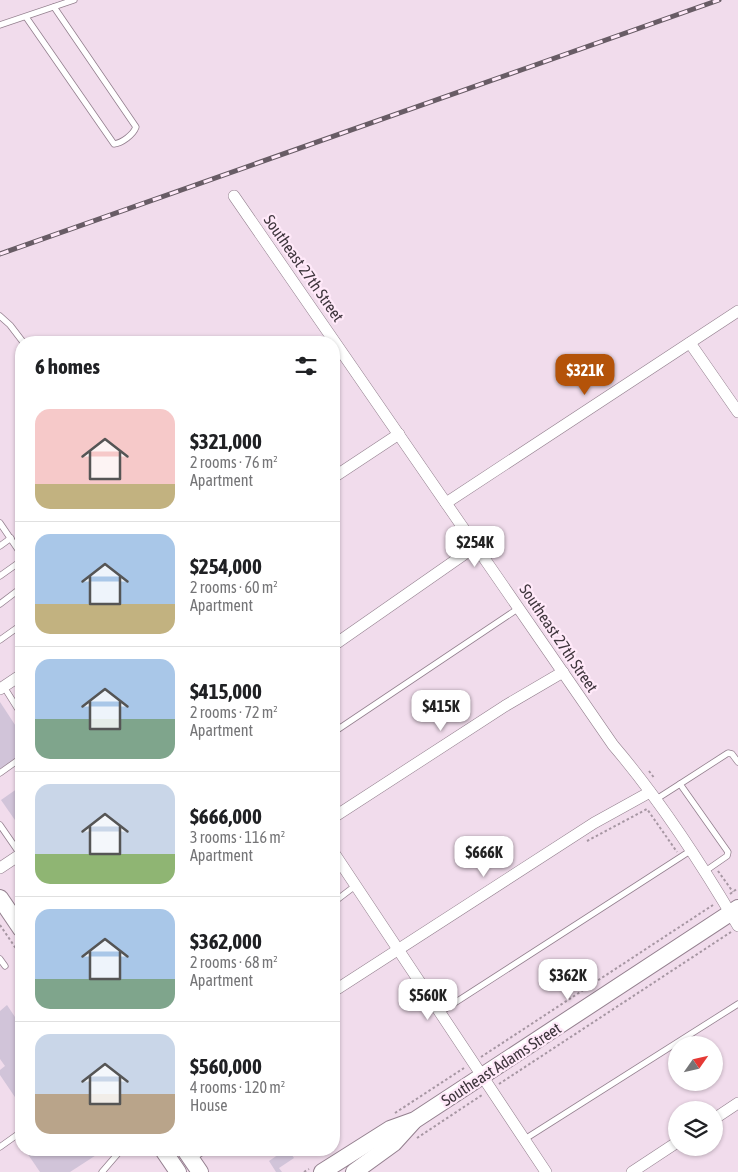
<!DOCTYPE html>
<html lang="en">
<head>
<meta charset="utf-8">
<style>
  :root { --surface:#fff; --page:#f2f2f2; --text:#202124; --muted:#757577; --line:#e0e0e0; --accent:#b45309 }
  body { margin:0; font-family:"Asap Condensed",sans-serif; background:var(--page); color:var(--text); height:100vh; display:flex; flex-direction:column; font-size:19px; white-space:nowrap }
  * { box-sizing:border-box; margin:0 }
  p { font-size:16px; color:var(--muted) }
  .icon { flex:none; width:28px; height:28px; fill:none; stroke:currentColor; stroke-width:2; stroke-linecap:round; stroke-linejoin:round }
  .map { position:relative; flex:1; overflow:hidden }
  .details { position:absolute; left:15px; top:336px; width:325px; height:820px; display:flex; flex-direction:column; background:var(--surface); border-radius:20px; box-shadow:0 1px 4px #0004 }
  .details>* { flex:none }
  .needle { width:32px; rotate:56deg }
  .tools { position:absolute; left:668px; top:1036px; display:grid; gap:10px }
  .tools a { display:grid; place-items:center; width:55px; height:55px; border-radius:50%; background:var(--surface); box-shadow:0 1px 4px #0004; font-size:25px }
  .price { position:absolute; translate:-50% -42px; padding:0 11px; border-radius:10px; background:#fff; color:#222; font-size:16px; line-height:32px; filter:drop-shadow(0 1px 2px #0008) }
  .price::after { content:''; position:absolute; left:50%; top:30px; width:15px; height:11px; margin-left:-8px; background:inherit; clip-path:polygon(0 0,100% 0,50% 100%) }
  .price.on { background:var(--accent); color:#fff }
  ul { padding:0; list-style:none }
  li { display:flex; align-items:center; gap:15px; height:125px; padding:0 20px }
  li+li { border-top:1px solid var(--line) }
  li span { display:grid; place-items:center; flex:none; width:140px; height:100px; border-radius:15px; color:#555 }
  li>.icon { margin-inline-start:auto }
  span .icon { width:60px; height:60px; fill:#fffc; stroke-width:1 }
  li b { font-size:21px }
  h2 { display:flex; justify-content:space-between; align-items:center; height:60px; padding:0 20px; font-size:21px }
  .map>svg:first-child { display:block }
  .building { fill:#d1c4d9 }
  .lines { fill:none; stroke-linecap:round; stroke-linejoin:round }
  .lane-casing { stroke:#94808f; stroke-width:7 }
  .street-casing { stroke:#94808f; stroke-width:12 }
  .secondary-casing { stroke:#94808f; stroke-width:18 }
  .path { stroke:#a696a2; stroke-width:2; stroke-dasharray:2.5 2.5; stroke-linecap:butt }
  .lane { stroke:#fff; stroke-width:5.5 }
  .street { stroke:#fff; stroke-width:11 }
  .secondary { stroke:#fff; stroke-width:16 }
  .rail-casing { stroke:#685c65; stroke-width:5 }
  .rail { stroke:#ffe9f9; stroke-width:3; stroke-dasharray:9; stroke-linecap:butt }
  .labels { text-anchor:middle; stroke-width:4.5; stroke-linejoin:round; paint-order:stroke }
  .street-label { font-size:16px; fill:#3e353c; stroke:#ffe9f9 }
</style>
</head>
<body>
<div class="map">
<svg width="738" height="1172" viewBox="0 0 738 1172">
  <rect width="100%" height="100%" fill="#f1dcec"/>
  <!-- building -->
  <g class="building">
    <path d="M0,702l21,32v21l-21,14z"/>
    <path d="M21,786v34l-4,3 -16,-23z"/>
    <path d="M7,1005l14,21v80l-21,-31v-5l5,-4 -5,-7v-48z"/>
    <path d="M25,1150h79l-34,22h-30z"/>
    <path d="M285,1150h3l6,8 -15,10 3,4h-6l-7,-11z"/>
  </g>
  <g class="lines">
    <!-- lane casing -->
    <g class="lane-casing">
      <g id="lane">
        <path d="M26,17l88,127c8,-1 19,-9 22,-17l-82,-120"/>
        <path d="M0,25l74,-25"/>
        <path d="M0,316l10,9 13,17"/>
        <path d="M0,523l21,31"/>
        <path d="M0,546l11,-8"/>
        <path d="M0,576l21,-15"/>
        <path d="M0,604l21,-16"/>
        <path d="M0,640l21,-15"/>
        <path d="M4,687l17,27"/>
        <path d="M334,732l185,-124"/>
        <path d="M0,773l21,-15"/>
        <path d="M680,784l48,-31 4,1 6,8"/>
        <path d="M655,800l25,-16 48,68 -1,4 -23,16"/>
        <path d="M0,825l20,29"/>
        <path d="M334,902l21,-16"/>
        <path d="M0,959l5,7"/>
        <path d="M439,1013l251,-162"/>
        <path d="M525,1139l213,-135"/>
        <path d="M0,1147l21,-15"/>
        <path d="M193,1158l13,-8"/>
        <path d="M102,1172l19,-22"/>
      </g>
    </g>
    <!-- street casing -->
    <g class="street-casing">
      <g id="street">
        <path d="M234,196l379,549c47,55 88,118 125,181"/>
        <path d="M690,343l48,69"/>
        <path d="M334,477l65,-43"/>
        <path d="M446,503l292,-192"/>
        <path d="M334,645l142,-99"/>
        <path d="M0,689l21,-14"/>
        <path d="M334,817l171,-111 58,-34"/>
        <path d="M334,853l212,319"/>
        <path d="M0,868l21,-14"/>
        <path d="M334,991l260,-168 56,-31"/>
        <path d="M714,1119l24,-16"/>
        <path d="M632,1172l44,-29"/>
      </g>
    </g>
    <!-- secondary casing -->
    <g class="secondary-casing">
      <g id="secondary">
        <path d="M0,898l21,31"/>
        <path d="M163,1150l15,22"/>
        <path d="M185,1150l15,22"/>
        <path d="M322,1172l68,-43 25,-9 323,-212"/>
        <path d="M354,1172l40,-29 19,-21"/>
      </g>
    </g>
    <!-- path -->
    <g class="path">
      <path d="M649,771l6,8"/>
      <path d="M587,841l60,-32 30,43"/>
      <path d="M718,871l15,21"/>
      <path d="M730,894l8,-6"/>
      <path d="M0,925l21,31"/>
      <path d="M481,1057l232,-152"/>
      <path d="M499,1084l232,-152"/>
      <path d="M395,1113l69,-45"/>
      <path d="M417,1138l65,-43"/>
      <path d="M304,1172l5,-3"/>
    </g>
    <!-- lane -->
    <use href="#lane" class="lane"/>
    <!-- street -->
    <use href="#street" class="street"/>
    <!-- secondary -->
    <use href="#secondary" class="secondary"/>
    <!-- rail casing -->
    <g class="rail-casing">
      <path id="rail" d="M0,254l719,-254"/>
    </g>
    <!-- rail -->
    <use href="#rail" class="rail"/>
  </g>
  <g class="labels">
    <!-- street labels -->
    <g class="street-label">
      <text transform="translate(304 268) rotate(55)" y="6">Southeast 27th Street</text>
      <text transform="translate(559 638) rotate(56)" y="6">Southeast 27th Street</text>
      <text transform="translate(501 1064) rotate(-33)" y="6">Southeast Adams Street</text>
    </g>
  </g>
</svg>
<div class="tools">
<a><svg class="needle" viewBox="-14 -14 28 28"><path d="M0-13l5 13h-10z" fill="#e53935"/><path d="M0 13l5-13h-10z" fill="#757577"/></svg></a>
<a><svg class="icon" aria-label="layers" viewBox="0 0 24 24"><path d="M12 4l9 5-9 5-9-5zM3 14l9 5 9-5"/></svg></a>
</div>
<b class="price on" style="left:585px;top:396px">$321K</b>
<b class="price" style="left:475px;top:568px">$254K</b>
<b class="price" style="left:441px;top:732px">$415K</b>
<b class="price" style="left:484px;top:878px">$666K</b>
<b class="price" style="left:568px;top:1001px">$362K</b>
<b class="price" style="left:428px;top:1021px">$560K</b>
<section class="details">
<h2>6 homes<svg class="icon" aria-label="filters" viewBox="0 0 24 24"><path d="M4 7h16M4 17h16"/><circle cx="9" cy="7" r="2"/><circle cx="15" cy="17" r="2"/></svg></h2>
<ul>
<li><span style="background:linear-gradient(#f6c9c9 75%,#c2b280 0)"><svg class="icon" aria-label="home" viewBox="0 0 24 24"><path d="M3 11l9-7 9 7M6 9v11h12V9"/></svg></span><div><b>$321,000</b><p>2 rooms · 76 m²</p><p>Apartment</p></div></li>
<li><span style="background:linear-gradient(#a9c7e8 70%,#c2b280 0)"><svg class="icon" aria-label="home" viewBox="0 0 24 24"><path d="M3 11l9-7 9 7M6 9v11h12V9"/></svg></span><div><b>$254,000</b><p>2 rooms · 60 m²</p><p>Apartment</p></div></li>
<li><span style="background:linear-gradient(#a9c7e8 60%,#7fa58c 0)"><svg class="icon" aria-label="home" viewBox="0 0 24 24"><path d="M3 11l9-7 9 7M6 9v11h12V9"/></svg></span><div><b>$415,000</b><p>2 rooms · 72 m²</p><p>Apartment</p></div></li>
<li><span style="background:linear-gradient(#c9d6e8 70%,#8fb573 0)"><svg class="icon" aria-label="home" viewBox="0 0 24 24"><path d="M3 11l9-7 9 7M6 9v11h12V9"/></svg></span><div><b>$666,000</b><p>3 rooms · 116 m²</p><p>Apartment</p></div></li>
<li><span style="background:linear-gradient(#a9c7e8 70%,#7fa58c 0)"><svg class="icon" aria-label="home" viewBox="0 0 24 24"><path d="M3 11l9-7 9 7M6 9v11h12V9"/></svg></span><div><b>$362,000</b><p>2 rooms · 68 m²</p><p>Apartment</p></div></li>
<li><span style="background:linear-gradient(#c9d6e8 60%,#b9a48a 0)"><svg class="icon" aria-label="home" viewBox="0 0 24 24"><path d="M3 11l9-7 9 7M6 9v11h12V9"/></svg></span><div><b>$560,000</b><p>4 rooms · 120 m²</p><p>House</p></div></li>
</ul>
</section>
</div>
</body>
</html>
